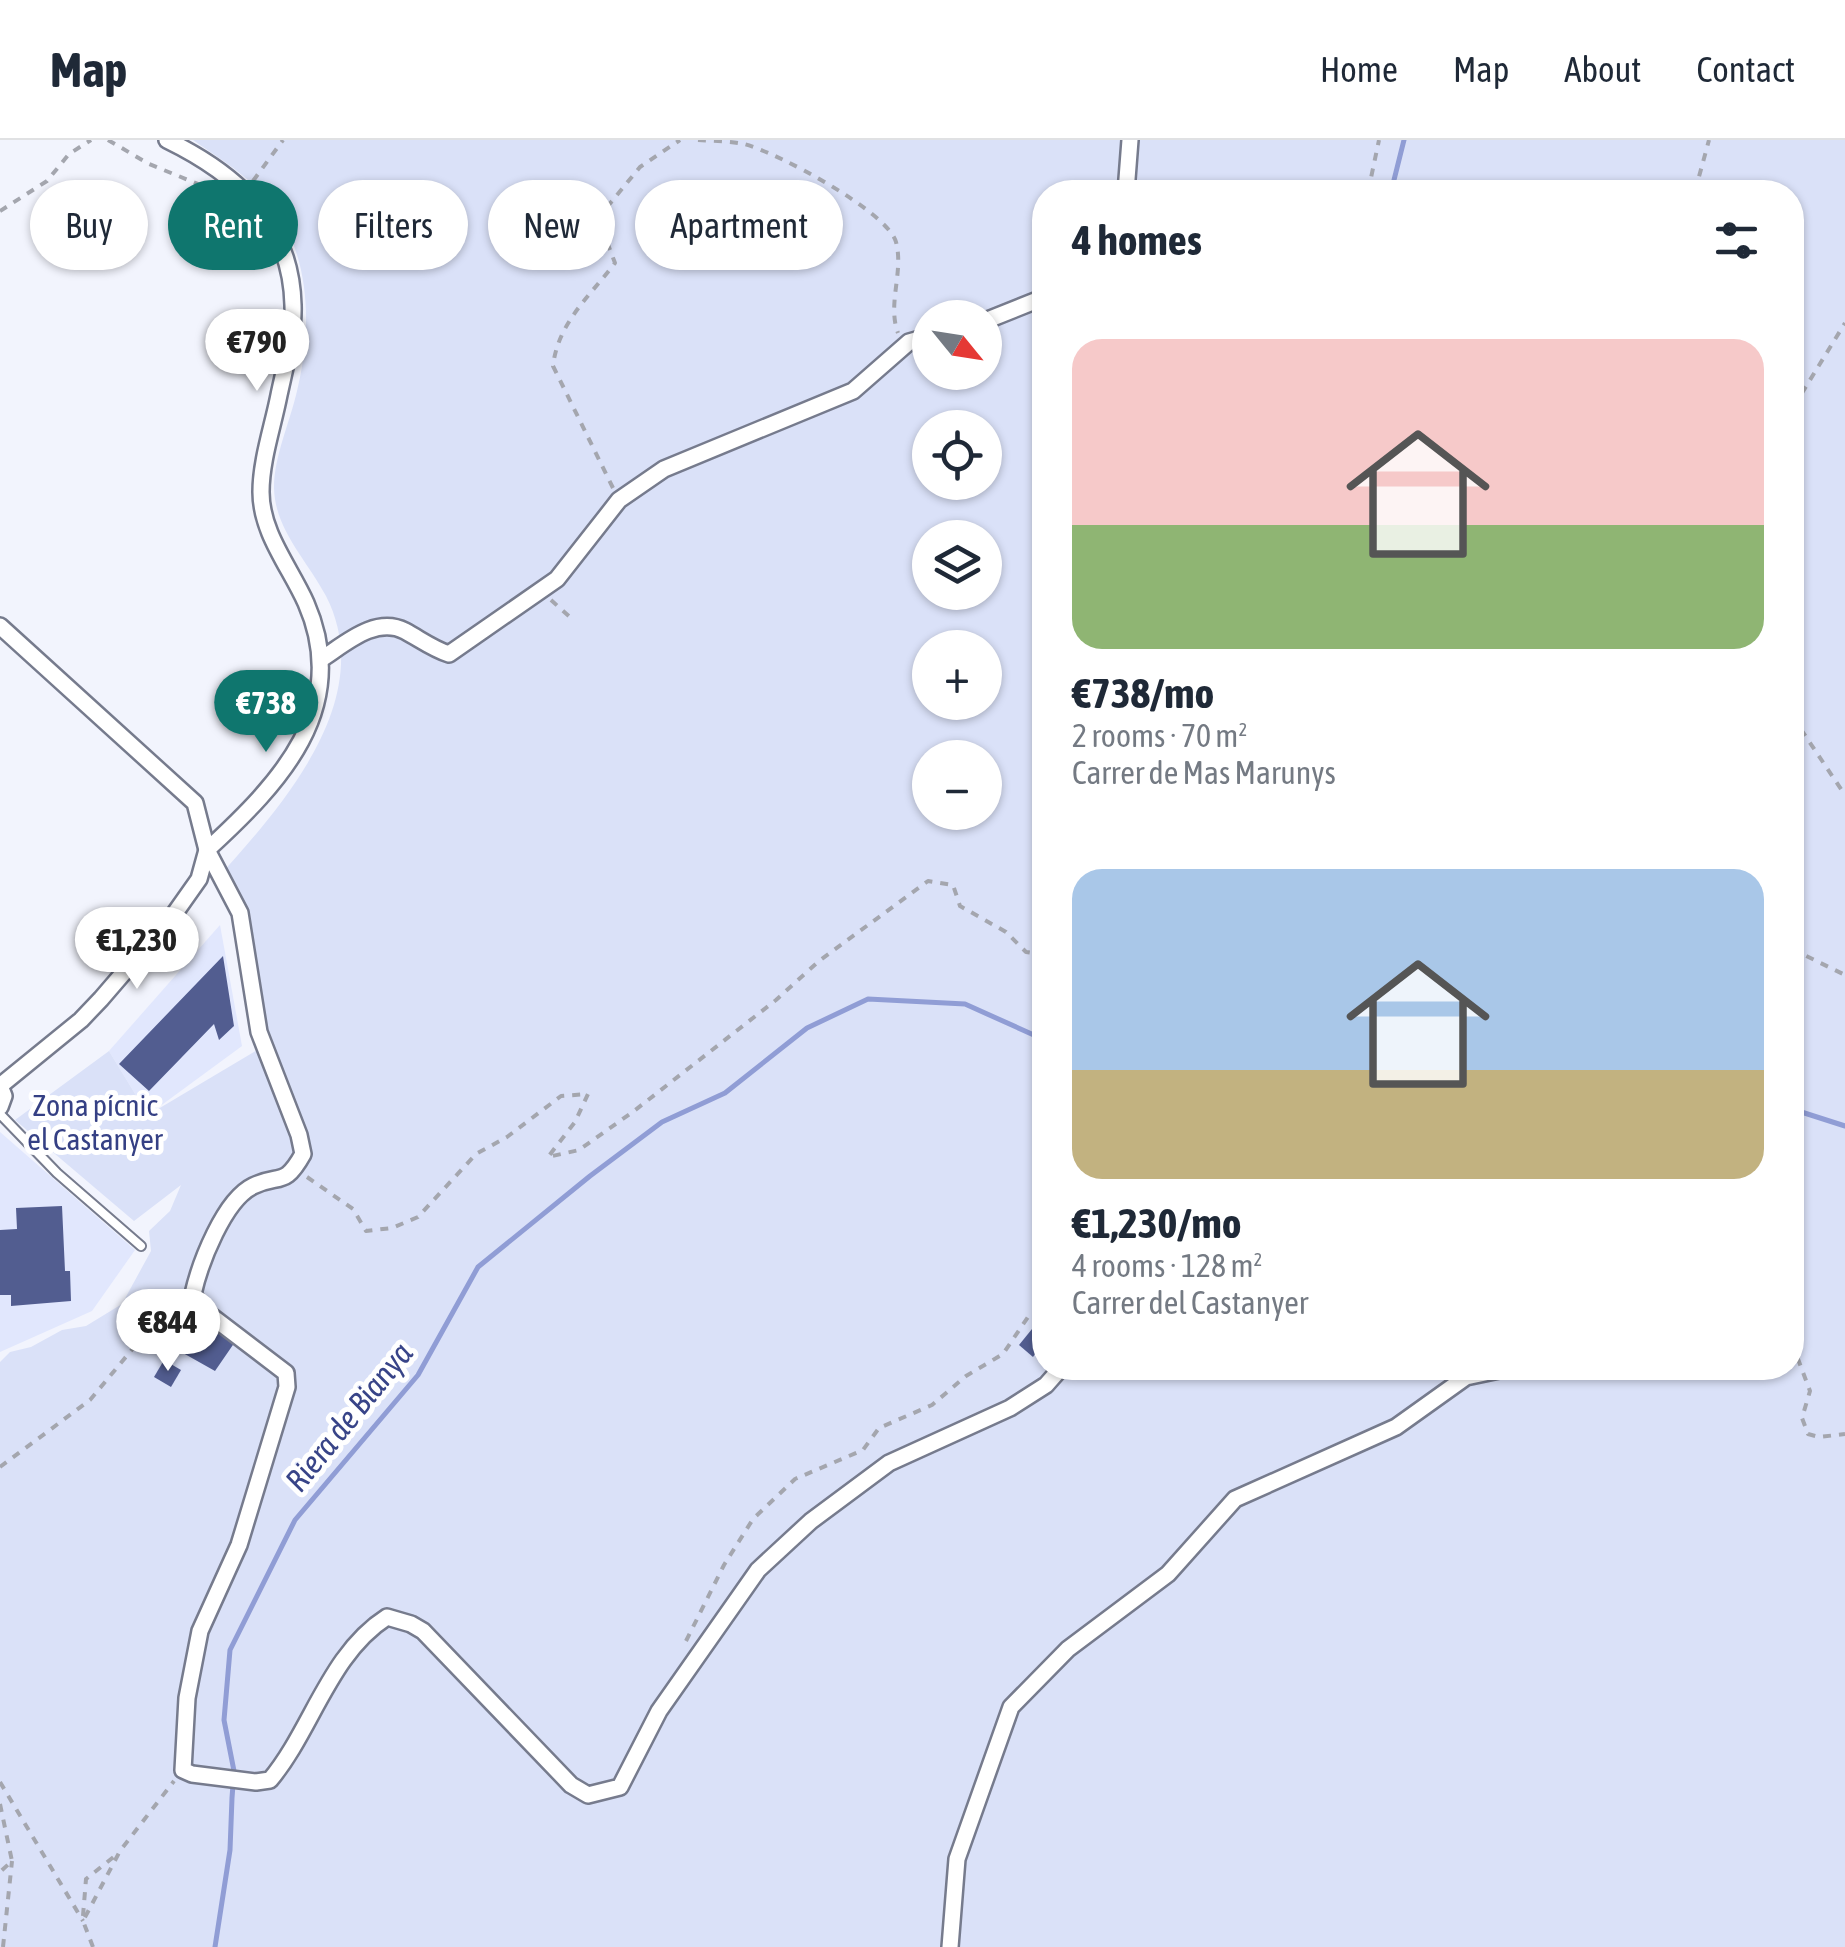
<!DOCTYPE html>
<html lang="en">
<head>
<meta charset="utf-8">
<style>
  :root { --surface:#fff; --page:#f6f6f7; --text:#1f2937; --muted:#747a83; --line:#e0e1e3; --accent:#0f766e }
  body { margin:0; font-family:"Asap Condensed",sans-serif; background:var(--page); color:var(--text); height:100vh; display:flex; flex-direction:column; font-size:38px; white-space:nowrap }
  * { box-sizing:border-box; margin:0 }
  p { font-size:32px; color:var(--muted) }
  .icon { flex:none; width:55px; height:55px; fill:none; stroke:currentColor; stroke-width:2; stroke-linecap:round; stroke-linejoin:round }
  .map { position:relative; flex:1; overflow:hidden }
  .sheet { position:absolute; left:1032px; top:40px; width:772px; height:1200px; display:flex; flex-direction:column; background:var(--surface); border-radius:40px; box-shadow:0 2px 8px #0004 }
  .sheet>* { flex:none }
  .guide { position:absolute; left:30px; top:40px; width:852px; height:90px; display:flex; gap:20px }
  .needle { width:65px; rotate:120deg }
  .tools { position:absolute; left:912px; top:160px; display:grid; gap:20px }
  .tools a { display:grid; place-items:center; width:90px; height:90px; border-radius:50%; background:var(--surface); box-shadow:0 2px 8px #0004; font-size:50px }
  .price { position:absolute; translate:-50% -85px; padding:0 22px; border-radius:35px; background:#fff; color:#222; font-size:32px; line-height:65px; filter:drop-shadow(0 2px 5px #0008) }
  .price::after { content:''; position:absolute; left:50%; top:60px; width:30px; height:22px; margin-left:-15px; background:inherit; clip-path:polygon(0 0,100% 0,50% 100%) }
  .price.selected { background:var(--accent); color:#fff }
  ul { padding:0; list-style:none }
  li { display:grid; align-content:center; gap:20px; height:530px; padding:0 40px }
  li span { display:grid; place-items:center; height:310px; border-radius:30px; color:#555 }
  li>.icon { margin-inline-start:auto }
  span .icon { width:180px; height:180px; fill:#fffc; stroke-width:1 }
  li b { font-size:42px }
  h2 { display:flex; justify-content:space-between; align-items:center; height:120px; padding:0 40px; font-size:42px }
  .pill { padding:0 35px; border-radius:45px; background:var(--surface); box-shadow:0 2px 8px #0004; font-size:35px; line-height:90px }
  .pill.selected { background:var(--accent); color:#fff }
  header { display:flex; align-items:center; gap:60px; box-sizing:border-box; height:140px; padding:0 50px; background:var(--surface); border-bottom:2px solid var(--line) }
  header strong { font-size:48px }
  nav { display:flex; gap:55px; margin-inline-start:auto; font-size:35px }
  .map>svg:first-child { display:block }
  .built { fill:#e1e7fd }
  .green { fill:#dae1f8; fill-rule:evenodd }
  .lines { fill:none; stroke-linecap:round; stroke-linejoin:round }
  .stream { stroke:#909dd5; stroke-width:5 }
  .building { fill:#525d90 }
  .service-casing { stroke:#767b8d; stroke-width:12 }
  .minor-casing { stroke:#767b8d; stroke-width:20 }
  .path { stroke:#a4a6ae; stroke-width:4; stroke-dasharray:8 8; stroke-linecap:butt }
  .service { stroke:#fff; stroke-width:8 }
  .minor { stroke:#fff; stroke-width:15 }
  .labels { text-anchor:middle; stroke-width:10; stroke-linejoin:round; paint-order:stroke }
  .park-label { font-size:30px; fill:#354084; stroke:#fff }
  .water-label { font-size:32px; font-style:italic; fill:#384488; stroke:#fff }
</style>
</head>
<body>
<header>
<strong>Map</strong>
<nav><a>Home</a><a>Map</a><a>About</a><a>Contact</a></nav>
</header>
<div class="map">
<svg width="1845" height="1807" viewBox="0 0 1845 1807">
  <rect width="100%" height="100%" fill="#f2f4fd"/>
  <!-- built -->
  <g class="built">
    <path d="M220,785l22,121 -94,69 -39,-64z"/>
    <path d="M0,992l135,118 -43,61 -92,41z"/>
  </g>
  <!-- green -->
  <path class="green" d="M193,0h1652v1807h-1845v-585l10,-10 21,-5 31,-17 24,-4 36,-22 29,-53 -2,-20 21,-20 11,-26 -47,36 -119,-101 94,-69 39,64 111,-66 -24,-124 -20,-44c66,-74 164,-181 111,-285 -19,-36 -51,-66 -52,-108 0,-32 16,-66 23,-97 16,-65 14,-142 -32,-195 -20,-22 -48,-39 -72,-56zM1045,52h747v1176h-747zM930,178h55v54h-55zM930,288h55v54h-55zM930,398h55v54h-55zM930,508h55v54h-55zM930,618h55v54h-55z"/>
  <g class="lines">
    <!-- stream -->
    <g class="stream">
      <path d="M1391,52l13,-52"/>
      <path d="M1792,969l53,17"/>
      <path d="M215,1807l15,-97 2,-52 2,-27 -10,-51 6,-70 65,-130 123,-145 60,-108 112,-91 72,-54 63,-29 82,-65 61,-29 97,5 80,36"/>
    </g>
  </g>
  <!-- building -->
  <g class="building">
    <path d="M223,816l11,70 -15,14 -5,-16 -65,67 -30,-27z"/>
    <path d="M62,1066l3,65h5l1,30 -60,5v-11h-11v-65l17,-1 -1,-21z"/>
    <path d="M187,1173l50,26 -22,32 -32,-18 11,-15 -16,-10z"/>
    <path d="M1032,1189l13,11 -12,17 -14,-12z"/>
    <path d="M164,1220l17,10 -10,17 -17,-10z"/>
  </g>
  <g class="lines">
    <!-- service casing -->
    <g class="service-casing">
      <path id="service" d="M0,974l57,59 84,73"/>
    </g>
    <!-- minor casing -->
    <g class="minor-casing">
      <g id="minor">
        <path d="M167,0c70,34 124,82 126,165 1,29 -8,62 -14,90 -6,31 -18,65 -18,97 0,41 29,75 45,111 46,105 -26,180 -99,247"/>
        <path d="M1126,52l4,-52"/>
        <path d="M985,181l60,-24"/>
        <path d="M0,486l195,177 12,47 33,63 19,119 40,103 4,19c-19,34 -23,19 -50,32 -29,14 -53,77 -60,108l9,15 84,64 1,14 -48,158 -39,86 -13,67 -4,72 9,4 64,8 14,-2c42,-50 59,-126 117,-163l24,7 12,7 148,154 17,10 32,-8 39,-76 99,-141 53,-49 78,-58 121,-55 36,-23 15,-17"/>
        <path d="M323,518c23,-15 53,-42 82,-27 15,8 28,18 44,23l108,-75 62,-79 45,-31 189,-78 56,-49 21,-6"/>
        <path d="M0,946l81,-66 20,-21 74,-86 24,-34 8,-29"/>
        <path d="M0,946l4,10 -4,11"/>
        <path d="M1685,1228l33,2 11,-2"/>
        <path d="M950,1807l7,-88 54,-152 57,-58 100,-75 67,-75 161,-72 70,-50 43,-9"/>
      </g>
    </g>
    <!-- path -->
    <g class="path">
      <path d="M108,0l41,24 76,31"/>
      <path d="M698,0c15,1 31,1 46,4 32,8 143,67 152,98 8,30 -9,62 2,91"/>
      <path d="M253,41l30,-41"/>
      <path d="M1368,52l11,-52"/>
      <path d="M1698,52l-1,-8 12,-44"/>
      <path d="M0,71l47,-30 22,-27 22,-14"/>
      <path d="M1792,284l10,-31 43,-70"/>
      <path d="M613,348l-60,-122c5,-43 36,-69 62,-103l-17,-45 42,-51 40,-27"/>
      <path d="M551,460l21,19"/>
      <path d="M1792,576l53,79"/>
      <path d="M1792,809l53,26"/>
      <path d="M307,1037l46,32 13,22 26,-3 26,-11 58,-63 31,-17 54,-41 27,-2 -13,28 -27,35 31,-7 55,-39 142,-111 43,-39 109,-80 25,4 7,21 46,26 20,20 19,3"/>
      <path d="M1792,1203l18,48 -8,27 6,16 11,3 26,-3"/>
      <path d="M0,1327l90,-67 60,-72 31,-26"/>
      <path d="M686,1501l38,-76 29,-46 42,-40 68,-29 16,-22 53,-23 34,-29 37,-22 29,-43"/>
      <path d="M0,1642l83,139"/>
      <path d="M0,1664l12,57 -12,11"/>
      <path d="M83,1776l3,-37 30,-24"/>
      <path d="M3,1807l9,-86"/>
      <path d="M93,1807l-10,-26 37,-70 54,-70"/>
    </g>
    <!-- service -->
    <use href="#service" class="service"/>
    <!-- minor -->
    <use href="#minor" class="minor"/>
  </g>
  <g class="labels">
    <!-- park labels -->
    <g class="park-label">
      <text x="95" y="976">Zona pícnic<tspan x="95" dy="34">el Castanyer</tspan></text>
    </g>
    <!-- water labels -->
    <g class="water-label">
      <text transform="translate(349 1277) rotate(-51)" y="11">Riera de Bianya</text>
    </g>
  </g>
</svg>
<div class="tools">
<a><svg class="needle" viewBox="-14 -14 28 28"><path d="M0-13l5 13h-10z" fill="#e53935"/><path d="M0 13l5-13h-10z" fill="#747a83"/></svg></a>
<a><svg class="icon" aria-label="locate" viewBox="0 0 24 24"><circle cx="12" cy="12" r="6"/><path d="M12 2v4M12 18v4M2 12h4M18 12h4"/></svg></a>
<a><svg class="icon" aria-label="layers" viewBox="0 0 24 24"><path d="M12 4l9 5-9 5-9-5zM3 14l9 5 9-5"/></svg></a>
<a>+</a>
<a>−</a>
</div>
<b class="price" style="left:257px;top:254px">€790</b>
<b class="price selected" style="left:266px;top:615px">€738</b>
<b class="price" style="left:137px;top:852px">€1,230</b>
<b class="price" style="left:168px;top:1234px">€844</b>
<div class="guide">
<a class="pill">Buy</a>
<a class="pill selected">Rent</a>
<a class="pill">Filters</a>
<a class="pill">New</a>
<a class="pill">Apartment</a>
</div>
<section class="sheet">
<h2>4 homes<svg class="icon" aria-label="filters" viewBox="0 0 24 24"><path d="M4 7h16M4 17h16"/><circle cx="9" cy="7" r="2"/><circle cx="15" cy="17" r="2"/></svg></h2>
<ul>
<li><span style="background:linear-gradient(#f6c9c9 60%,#8fb573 0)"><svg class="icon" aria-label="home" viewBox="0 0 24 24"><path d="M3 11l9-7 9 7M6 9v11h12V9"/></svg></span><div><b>€738/mo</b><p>2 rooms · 70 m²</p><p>Carrer de Mas Marunys</p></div></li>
<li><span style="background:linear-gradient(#a9c7e8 65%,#c2b280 0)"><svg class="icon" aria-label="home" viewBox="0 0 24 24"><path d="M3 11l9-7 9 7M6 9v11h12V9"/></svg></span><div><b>€1,230/mo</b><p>4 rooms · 128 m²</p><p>Carrer del Castanyer</p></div></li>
</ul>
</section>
</div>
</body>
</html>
